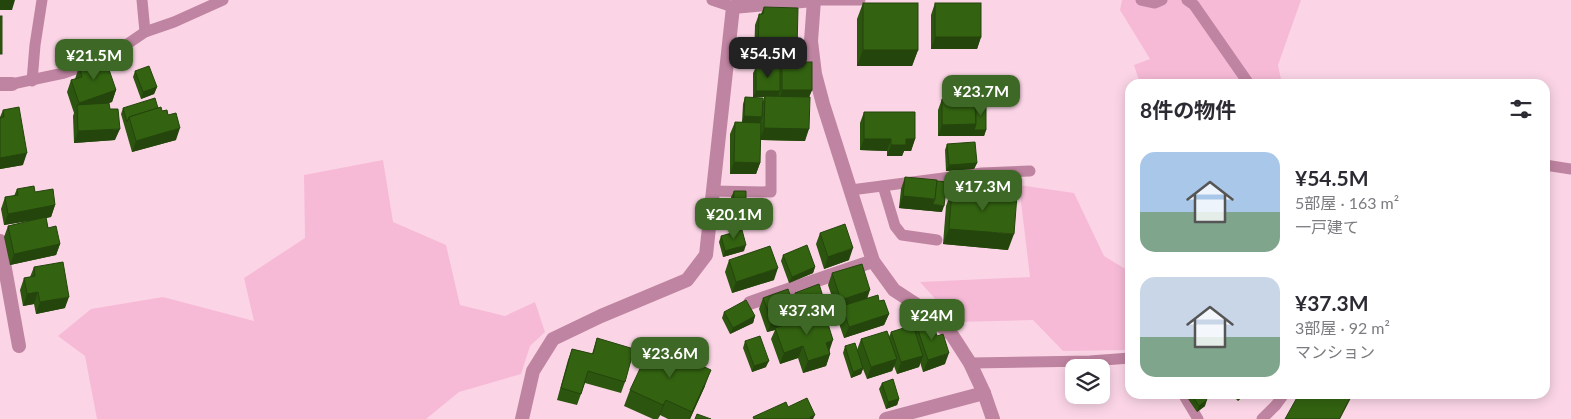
<!DOCTYPE html>
<html lang="ja">
<head>
<meta charset="utf-8">
<style>
  :root { --surface:#fff; --page:#f2f2f3; --text:#2b2b33; --muted:#7c7c81; --accent:#3e6825 }
  body { margin:0; font-family:Lato,"Noto Sans JP",sans-serif; background:var(--page); color:var(--text); height:100vh; display:flex; flex-direction:column; font-size:19px; white-space:nowrap }
  * { box-sizing:border-box; margin:0 }
  p { font-size:16px; color:var(--muted) }
  .icon { flex:none; width:28px; height:28px; fill:none; stroke:currentColor; stroke-width:2; stroke-linecap:round; stroke-linejoin:round }
  .map { position:relative; flex:1; overflow:hidden }
  .sheet { position:absolute; left:1125px; top:79px; width:425px; height:320px; display:flex; flex-direction:column; background:var(--surface); border-radius:15px; box-shadow:0 2px 12px #0003 }
  .sheet>* { flex:none }
  .buttons { position:absolute; left:1065px; top:359px; display:grid; gap:10px }
  .buttons a { display:grid; place-items:center; width:45px; height:45px; border-radius:10px; background:var(--surface); box-shadow:0 2px 12px #0003; font-size:25px }
  .price { position:absolute; translate:-50% -42px; padding:0 11px; border-radius:10px; background:var(--accent); color:#fff; font-size:16px; line-height:32px; filter:drop-shadow(0 1px 2px #0008) }
  .price::after { content:''; position:absolute; left:50%; top:30px; width:15px; height:11px; margin-left:-8px; background:inherit; clip-path:polygon(0 0,100% 0,50% 100%) }
  .price.current { background:#222; color:#fff }
  ul { padding:0; list-style:none }
  li { display:flex; align-items:center; gap:15px; height:125px; padding:0 15px }
  li span { display:grid; place-items:center; flex:none; width:140px; height:100px; border-radius:15px; color:#555 }
  li>.icon { margin-inline-start:auto }
  span .icon { width:60px; height:60px; fill:#fffc; stroke-width:1 }
  li b { font-size:21px }
  h2 { display:flex; justify-content:space-between; align-items:center; height:60px; padding:0 15px; font-size:21px }
  .map>svg:first-child { display:block }
  .green { fill:#f6bad7 }
  .lines { fill:none; stroke-linecap:round; stroke-linejoin:round }
  .service { stroke:#bf84a1; stroke-width:11 }
  .minor { stroke:#bf84a1; stroke-width:14 }
  .tertiary { stroke:#bf84a1; stroke-width:14 }
  .wall { fill:#2c550f }
  .shaded-wall { fill:#24450c }
  .building { fill:#336311; stroke:#24450c }
</style>
</head>
<body>
<div class="map">
<svg width="1571" height="419" viewBox="0 0 1571 419">
  <rect width="100%" height="100%" fill="#fbd5e6"/>
  <!-- green -->
  <g class="green">
    <path d="M1122,0h179l-23,65 4,19h-142l-6,-19 16,-6 -30,-49z"/>
    <path d="M383,160l10,62 53,23 14,60 45,11 30,-14 10,30 -15,14 -9,28 -62,18 -33,27h-329l-12,-63 -27,-20 33,-27 72,-12 91,24 -10,-43 61,-40 -1,-63z"/>
    <path d="M1019,185l55,8 30,63 23,14 3,-2v82l-67,1 -30,-31 -77,2 -36,-40 110,-5z"/>
  </g>
  <g class="lines">
    <!-- service -->
    <g class="service">
      <path d="M142,0l3,32"/>
      <path d="M712,0l21,7"/>
      <path d="M814,0h46"/>
      <path d="M1141,0l14,3 7,-3"/>
      <path d="M1187,0l7,5 55,79"/>
      <path d="M32,81l3,-36 7,-45"/>
      <path d="M12,84l52,-11 34,-12 22,-12 25,-17 29,-10 49,-22"/>
      <path d="M1545,165l26,4"/>
      <path d="M883,186l12,40 7,9 35,5"/>
      <path d="M851,190l131,-17 48,-2"/>
      <path d="M713,191l58,1v-37"/>
      <path d="M970,363l120,-2 40,-3"/>
      <path d="M1183,394l15,25"/>
      <path d="M1262,419l14,-14 8,-11"/>
    </g>
    <!-- minor -->
    <g class="minor">
      <path d="M0,84h12"/>
      <path d="M0,241l19,105"/>
      <path d="M750,303l123,-42"/>
      <path d="M522,419l11,-48 20,-32 48,-23 86,-36 19,-25 27,-248 81,-7"/>
      <path d="M886,419l98,-26"/>
    </g>
    <!-- tertiary -->
    <path class="tertiary" d="M814,0l-3,41 4,33 8,30 50,157 21,29 23,15 35,30 18,28 14,30 9,26"/>
  </g>
  <!-- wall -->
  <g class="wall">
    <path d="M863,3l55,47 -6,16h-55v-47z"/>
    <path d="M935,3l46,34 -4,12h-46v-34z"/>
    <path d="M764,7l33,42 -4,12 -39,-1 1,-35 4,-11h2z"/>
    <path d="M782,62l30,28 -3,7 -4,44 -45,-1v23l-4,11h-26v-40l5,-12h7l1,-18 2,-7 18,4 1,-4h-11v-24l3,-6h24z"/>
    <path d="M79,67l37,23 -4,12 -4,1 7,37 -41,3 -1,-27 1,-3 -7,-21 4,-12 4,-1z"/>
    <path d="M135,71l22,16 -3,7 -13,5 -8,-22z"/>
    <path d="M942,99l34,5 10,26 -2,6h-46v-26z"/>
    <path d="M123,108h35l4,3 14,29 -44,12 -11,-38z"/>
    <path d="M3,110l20,55 -23,4v-52z"/>
    <path d="M864,112l51,27 -4,12h-7l-2,5h-15v-5l-27,-1v-27z"/>
    <path d="M947,144l30,19 -3,6 -28,2 -1,-21z"/>
    <path d="M905,177l37,35 -43,-4 2,-19z"/>
    <path d="M17,189l18,3 20,13 -4,12 -5,1 2,10 12,16 -4,11 -46,10 -6,-28 4,-11 33,-7 -37,6 -3,-16 4,-12 9,-1z"/>
    <path d="M952,190l56,60 -65,-6 3,-38z"/>
    <path d="M734,191l12,32 -2,6h-13v-32z"/>
    <path d="M820,233l29,27 -25,9 -8,-25z"/>
    <path d="M721,236l23,15 -21,6 -4,-15z"/>
    <path d="M783,255l32,12 -2,6 -24,10 -8,-22z"/>
    <path d="M729,260l45,20 -42,13 -7,-21z"/>
    <path d="M34,267l31,41 -29,6 -2,-10 -11,2 -3,-16 4,-12 6,-1z"/>
    <path d="M832,273l36,25 11,3 10,13 -5,11 -40,13 -7,-20 3,-7 -3,1 -9,-27z"/>
    <path d="M795,293l29,19 6,42 -4,12 -23,7 -5,-15 -18,6 -9,-25 4,-9 -8,2 -8,-23 4,-11 33,14 -4,10 8,-3 -7,-20z"/>
    <path d="M724,312l31,4 -2,7 -23,11 -8,-16z"/>
    <path d="M916,324l13,2 16,38 -22,8 -3,-10 -1,5 -22,7 -3,-8 -2,5 -25,8 -4,-10 -2,5 -10,4 -8,-25 2,-7 12,4 4,-11 28,-2 2,-5 23,-3z"/>
    <path d="M597,338l28,44 -4,11 -36,-10 -8,22 -20,-5 11,-40 4,-11 20,5z"/>
    <path d="M745,341l21,26 -14,5 -9,-24z"/>
    <path d="M882,383l17,16 -2,6 -11,4 -7,-20z"/>
    <path d="M705,386l-15,33h-22l-8,-4 -2,4h-5l-29,-13 6,-16z"/>
    <path d="M1187,394h16l2,12 -8,6 -11,-16z"/>
    <path d="M1231,394h22l-4,4 -4,-4 -7,7z"/>
  </g>
  <!-- shaded-wall -->
  <g class="shaded-wall">
    <path d="M0,0h15l-3,10h-12z"/>
    <path d="M935,37h46l-4,12h-46z"/>
    <path d="M758,48l39,1 -4,12 -39,-1z"/>
    <path d="M863,50h55l-6,16h-55z"/>
    <path d="M157,87l-3,7 -13,5 2,-7z"/>
    <path d="M116,90l-4,12 -35,12v-6l2,-5z"/>
    <path d="M782,90h30l-5,12h-29z"/>
    <path d="M756,91h24l-2,6h-25z"/>
    <path d="M744,116l18,1 -2,6 -18,-1z"/>
    <path d="M976,124l10,6 -2,6h-46l4,-11z"/>
    <path d="M180,128l-4,12 -44,12 4,-11z"/>
    <path d="M764,128l45,1 -4,12 -45,-1z"/>
    <path d="M120,129l-5,11 -41,3 4,-12z"/>
    <path d="M864,139h27l-4,12 -27,-1z"/>
    <path d="M906,139h9l-4,12h-7l-2,5h-15l4,-11z"/>
    <path d="M27,153l-4,12 -23,4v-11z"/>
    <path d="M734,162l26,1 -4,11h-26z"/>
    <path d="M977,163l-3,6 -28,2 3,-6z"/>
    <path d="M903,196l32,3 -4,12 -32,-3z"/>
    <path d="M933,204l11,2 -2,6 -11,-1z"/>
    <path d="M55,205l-4,12 -47,8 4,-11z"/>
    <path d="M733,222l13,1 -2,6h-13z"/>
    <path d="M949,229l65,5 -6,16 -65,-6z"/>
    <path d="M60,244l-4,11 -46,10 4,-11z"/>
    <path d="M746,245l-2,6 -21,6 2,-6z"/>
    <path d="M853,248l-4,12 -25,9 4,-12z"/>
    <path d="M815,267l-2,6 -24,10 3,-6z"/>
    <path d="M778,268l-4,12 -42,13 4,-11z"/>
    <path d="M870,290l-4,12 -24,4 -2,5 -3,1 4,-12z"/>
    <path d="M38,292l-4,12 -11,2 4,-12z"/>
    <path d="M69,297l-4,11 -29,6 4,-12z"/>
    <path d="M826,306l-2,6 -23,8 2,-6z"/>
    <path d="M796,312l-4,12 -17,4v2l-8,2 5,-11z"/>
    <path d="M889,314l-5,11 -40,13 5,-11z"/>
    <path d="M755,316l-2,7 -23,11 3,-6z"/>
    <path d="M833,340l-4,12 -3,-9z"/>
    <path d="M803,346l-5,12 -18,6 4,-11z"/>
    <path d="M949,353l-4,11 -22,8 5,-12z"/>
    <path d="M830,354l-4,12 -23,7 5,-12z"/>
    <path d="M923,356l-4,11 -22,7 4,-12z"/>
    <path d="M897,359l-5,12 -25,8 4,-12z"/>
    <path d="M769,361l-3,6 -14,5 2,-6z"/>
    <path d="M863,368l-2,6 -10,4 2,-6z"/>
    <path d="M711,370l-6,16 -15,33h-1z"/>
    <path d="M1240,394h5l-7,7z"/>
    <path d="M1352,394h1l-13,25h-1z"/>
    <path d="M899,399l-2,6 -11,4 2,-7z"/>
    <path d="M666,400l-6,15 -2,4 5,-14z"/>
    <path d="M1207,400l-2,6 -8,6 2,-6z"/>
    <path d="M815,415l-2,4h-4l1,-2z"/>
  </g>
  <!-- building -->
  <g class="building">
    <rect x="863" y="3" width="55" height="47"/>
    <rect x="935" y="3" width="46" height="34"/>
    <path d="M764,7l34,1 -1,41 -39,-1 1,-34h4z"/>
    <rect x="0" y="16" width="2" height="38"/>
    <path d="M105,58l11,32 -37,13 -8,-23 11,-3 -3,-10z"/>
    <rect x="782" y="62" width="30" height="28"/>
    <path d="M149,66l8,21 -14,5 -8,-21z"/>
    <rect x="756" y="67" width="24" height="24"/>
    <path d="M765,96l45,1 -1,32 -45,-1z"/>
    <path d="M745,97l18,1 -1,19 -18,-1z"/>
    <path d="M155,98l3,10 -29,9 -2,5 -4,-14z"/>
    <path d="M975,98l1,26 -34,1v-26z"/>
    <path d="M109,103l1,6h8l2,20 -42,2 -1,-26z"/>
    <path d="M976,104h10v26h-12l2,-6z"/>
    <path d="M19,107l8,46 -27,5v-40l4,-1 -1,-7z"/>
    <path d="M161,107l1,4 5,-1 1,5 8,-2 4,15 -44,13 -7,-24z"/>
    <path d="M864,112h51v27h-9v6h-15v-6h-27z"/>
    <path d="M735,122l26,1 -1,40 -26,-1z"/>
    <path d="M975,142l2,21 -28,2 -2,-21z"/>
    <path d="M905,177l32,3 -2,19 -32,-3z"/>
    <path d="M937,181l10,1 -3,24 -11,-2 2,-5z"/>
    <path d="M34,186l1,6 18,-3 2,16 -47,9 -3,-17 13,-2 -1,-6z"/>
    <path d="M952,190l65,5 -3,39 -65,-5z"/>
    <path d="M734,191h12v32l-13,-1z"/>
    <path d="M46,217l2,11 8,-2 4,18 -46,10 -6,-28z"/>
    <path d="M845,224l8,24 -25,9 -8,-24z"/>
    <path d="M742,230l4,15 -21,6 -4,-15z"/>
    <path d="M807,245l8,22 -23,10 -9,-22z"/>
    <path d="M770,246l8,22 -42,14 -7,-22z"/>
    <path d="M63,262l6,35 -29,5 -2,-10 -11,2 -3,-16 11,-2 -1,-9z"/>
    <path d="M862,264l8,26 -29,10 -9,-27z"/>
    <path d="M819,284l7,22 -23,8 -8,-21z"/>
    <path d="M788,289l8,23 -24,9 -9,-23z"/>
    <path d="M878,295l1,6 5,-1 5,14 -40,13 -7,-21z"/>
    <path d="M746,300l9,16 -22,12 -9,-16z"/>
    <path d="M824,311l9,29 -7,3 4,11 -22,7 -5,-15 -19,7 -9,-25z"/>
    <path d="M927,321l2,5 4,-1 4,11 6,-2 6,19 -21,7 -12,-36z"/>
    <path d="M913,325l10,31 -22,6 -10,-30z"/>
    <path d="M887,331l10,28 -26,8 -10,-28z"/>
    <path d="M760,336l9,25 -15,5 -9,-25z"/>
    <path d="M597,338l37,11 -9,33 -37,-11 -7,23 -20,-6 11,-39 21,5z"/>
    <path d="M652,343l59,27 -19,42 -26,-12 -3,5 -33,-15z"/>
    <path d="M855,343l8,25 -10,4 -8,-26z"/>
    <path d="M893,379l6,20 -11,3 -6,-19z"/>
    <path d="M1191,394h12l4,6 -8,6z"/>
    <path d="M1299,394h53l-13,25h-54z"/>
    <path d="M807,398l8,17 -5,2 1,2h-57l-1,-2 33,-15 2,5z"/>
    <path d="M697,414l14,5h-16z"/>
  </g>
</svg>
<div class="buttons">
<a><svg class="icon" aria-label="layers" viewBox="0 0 24 24"><path d="M12 4l9 5-9 5-9-5zM3 14l9 5 9-5"/></svg></a>
</div>
<b class="price current" style="left:768px;top:79px">¥54.5M</b>
<b class="price" style="left:94px;top:81px">¥21.5M</b>
<b class="price" style="left:981px;top:117px">¥23.7M</b>
<b class="price" style="left:983px;top:212px">¥17.3M</b>
<b class="price" style="left:734px;top:240px">¥20.1M</b>
<b class="price" style="left:807px;top:336px">¥37.3M</b>
<b class="price" style="left:932px;top:341px">¥24M</b>
<b class="price" style="left:670px;top:379px">¥23.6M</b>
<section class="sheet">
<h2>8件の物件<svg class="icon" aria-label="filters" viewBox="0 0 24 24"><path d="M4 7h16M4 17h16"/><circle cx="9" cy="7" r="2"/><circle cx="15" cy="17" r="2"/></svg></h2>
<ul>
<li><span style="background:linear-gradient(#a9c7e8 60%,#7fa58c 0)"><svg class="icon" aria-label="home" viewBox="0 0 24 24"><path d="M3 11l9-7 9 7M6 9v11h12V9"/></svg></span><div><b>¥54.5M</b><p>5部屋 · 163 m²</p><p>一戸建て</p></div></li>
<li><span style="background:linear-gradient(#c9d6e8 60%,#7fa58c 0)"><svg class="icon" aria-label="home" viewBox="0 0 24 24"><path d="M3 11l9-7 9 7M6 9v11h12V9"/></svg></span><div><b>¥37.3M</b><p>3部屋 · 92 m²</p><p>マンション</p></div></li>
</ul>
</section>
</div>
</body>
</html>
